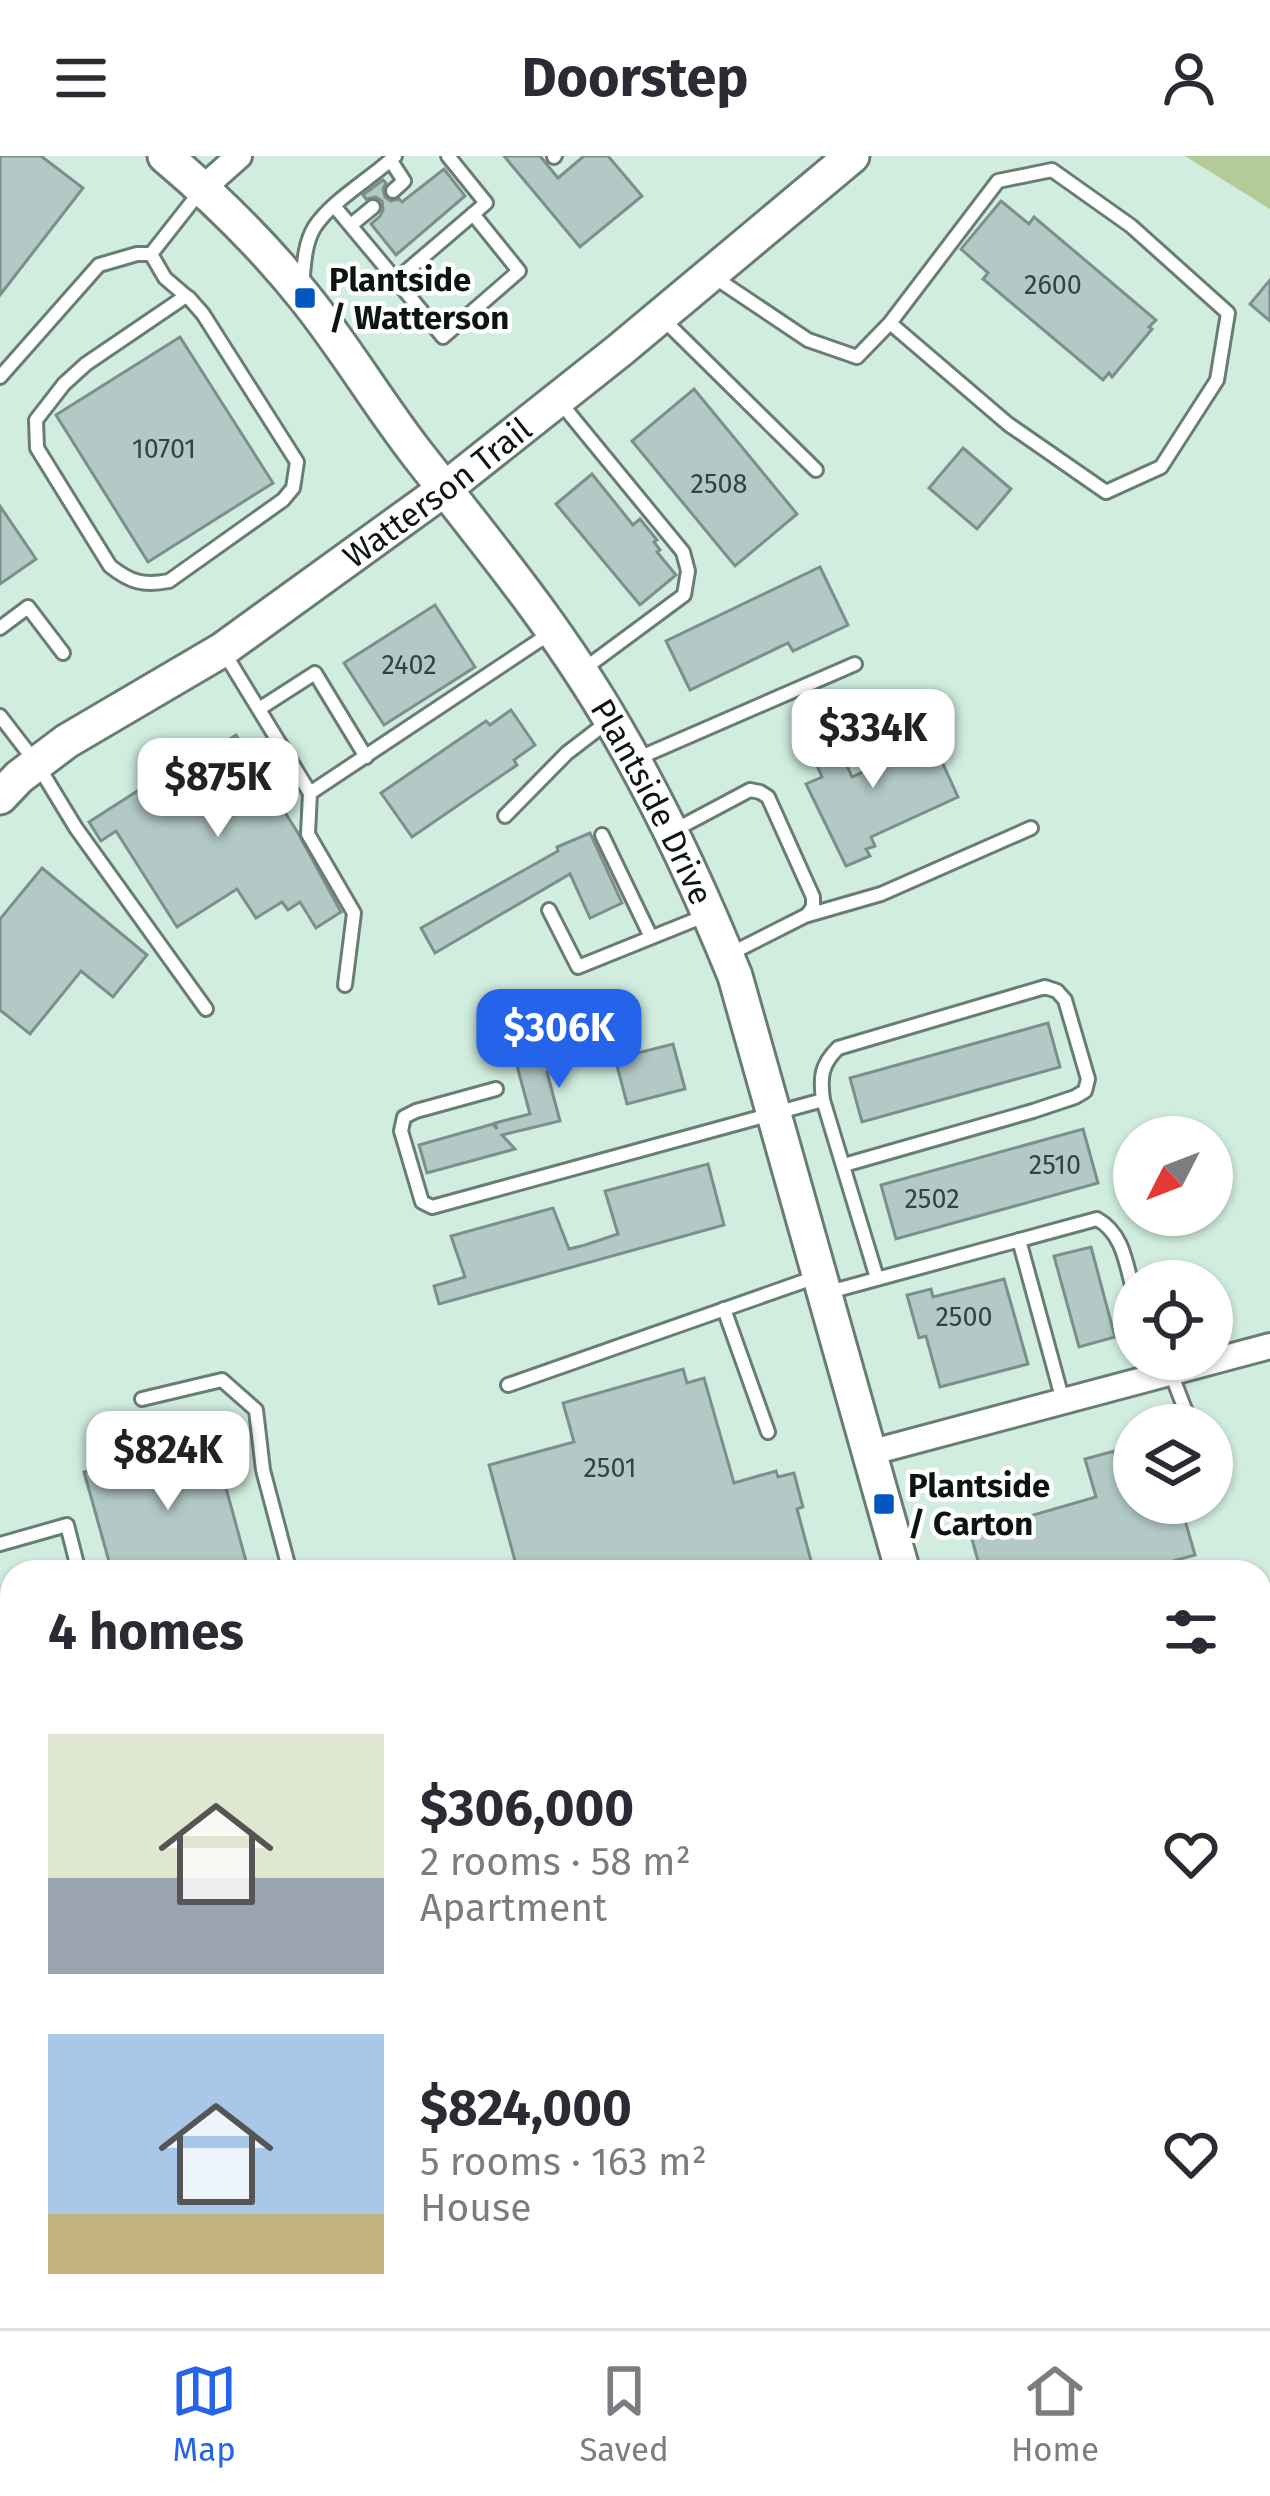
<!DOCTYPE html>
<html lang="en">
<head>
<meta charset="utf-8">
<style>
  :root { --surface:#fff; --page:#f7f7f7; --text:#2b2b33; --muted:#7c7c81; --line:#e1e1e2; --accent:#2563eb }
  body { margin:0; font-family:"Fira Sans",sans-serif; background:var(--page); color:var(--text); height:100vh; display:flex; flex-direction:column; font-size:45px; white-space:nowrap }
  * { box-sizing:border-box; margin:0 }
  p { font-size:39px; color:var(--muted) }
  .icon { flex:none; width:66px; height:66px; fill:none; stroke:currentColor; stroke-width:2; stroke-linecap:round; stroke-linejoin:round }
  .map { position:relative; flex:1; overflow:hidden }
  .sheet { position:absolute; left:0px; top:1404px; width:1272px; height:768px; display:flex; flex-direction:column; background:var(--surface); border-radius:36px 36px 0 0; box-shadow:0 3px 9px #0004 }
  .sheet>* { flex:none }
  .needle { width:78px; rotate:228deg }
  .controls { position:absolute; left:1113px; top:960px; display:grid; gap:24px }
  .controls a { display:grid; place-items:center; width:120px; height:120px; border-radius:50%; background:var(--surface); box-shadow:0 3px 9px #0004; font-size:60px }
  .price { position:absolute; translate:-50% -102px; padding:0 27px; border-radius:24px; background:#fff; color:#222; font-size:39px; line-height:78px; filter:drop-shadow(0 3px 6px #0008) }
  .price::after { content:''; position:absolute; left:50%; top:72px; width:36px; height:27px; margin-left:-18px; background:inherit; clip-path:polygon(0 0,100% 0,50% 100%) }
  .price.on { background:var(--accent); color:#fff }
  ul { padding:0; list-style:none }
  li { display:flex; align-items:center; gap:36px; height:300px; padding:0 48px }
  li span { display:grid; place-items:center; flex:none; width:336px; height:240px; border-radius:0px; color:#555 }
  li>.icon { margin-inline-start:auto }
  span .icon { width:144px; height:144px; fill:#fffc; stroke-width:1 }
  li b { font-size:51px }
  h2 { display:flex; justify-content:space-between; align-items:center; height:144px; padding:0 48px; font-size:51px }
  header { display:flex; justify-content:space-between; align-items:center; height:156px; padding:0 48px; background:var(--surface); font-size:54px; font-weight:700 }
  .menu { display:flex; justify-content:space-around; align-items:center; height:168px; border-top:3px solid var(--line); background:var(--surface); font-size:33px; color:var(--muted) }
  .menu a { display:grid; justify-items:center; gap:6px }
  .menu .on { color:var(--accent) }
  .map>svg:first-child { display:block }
  .built { fill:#d0eddf; fill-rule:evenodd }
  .green { fill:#b4ca98 }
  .building { fill:#b2c9c5; stroke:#7b908d; stroke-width:3 }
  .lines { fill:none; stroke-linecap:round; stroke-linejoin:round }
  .lane-casing { stroke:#6a7d74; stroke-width:18 }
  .street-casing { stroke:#6a7d74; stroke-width:30 }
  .secondary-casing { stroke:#6a7d74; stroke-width:39 }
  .lane { stroke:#fff; stroke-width:12 }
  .street { stroke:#fff; stroke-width:24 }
  .secondary { stroke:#fff; stroke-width:33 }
  .rail-casing { stroke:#6c7a73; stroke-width:10 }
  .rail { stroke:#fefefe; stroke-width:6; stroke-dasharray:18; stroke-linecap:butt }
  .poi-dot { fill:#0356bf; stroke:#fefefe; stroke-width:4.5 }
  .labels { text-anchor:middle; stroke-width:9; stroke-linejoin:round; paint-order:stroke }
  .number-label { font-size:27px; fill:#36423e }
  .poi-label { font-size:33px; font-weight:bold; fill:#0d1511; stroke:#fefefe; text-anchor:start }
  .street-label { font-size:33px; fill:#0d1511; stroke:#fefefe }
</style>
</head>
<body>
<header><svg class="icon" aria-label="menu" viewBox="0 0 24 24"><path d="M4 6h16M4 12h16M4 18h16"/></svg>Doorstep<svg class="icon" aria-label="person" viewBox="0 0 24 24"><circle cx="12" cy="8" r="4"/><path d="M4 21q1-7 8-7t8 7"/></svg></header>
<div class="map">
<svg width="1270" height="2172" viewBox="0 0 1270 2172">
  <rect width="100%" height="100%" fill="#e2f7ed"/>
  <!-- built -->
  <path class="built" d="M0,0h1270v2172h-1270zM1134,981h78v78h-78zM1134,1125h78v78h-78zM1134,1269h78v78h-78zM12,1416h1248v744h-1248z"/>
  <!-- green -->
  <path class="green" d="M1185,0h85v53z"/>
  <!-- building -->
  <g class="building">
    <path d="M0,0h41l42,32 -83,107z"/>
    <path d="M504,0h36l18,22 26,-22h24l34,40 -62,51z"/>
    <path d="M444,13l21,27 -69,59 -25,-31 9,-8 3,-6 -1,-9 -6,-4 -10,2 -3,-4 20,-15 3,3 -3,6 2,8 6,4 8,-2 3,3z"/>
    <path d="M1001,45l28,23 5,-7 122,103 -7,7 3,2 -40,48 -3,-4 -6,7 -120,-101 5,-6 -27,-24z"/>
    <path d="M1270,124v41l-20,-17z"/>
    <path d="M180,181l93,146 -125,79 -92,-147z"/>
    <path d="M694,233l103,125 -62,52 -103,-125z"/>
    <path d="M963,292l48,41 -34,40 -48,-41z"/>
    <path d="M592,318l41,51 7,-6 17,21 -3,2 6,8 -3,2 19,23 -36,30 -84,-101z"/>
    <path d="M0,350l36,53 -36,25z"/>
    <path d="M820,411l28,58 -55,26 -5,-8 -98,47 -24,-49z"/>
    <path d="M435,449l40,62 -91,58 -40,-62z"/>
    <path d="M511,554l24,35 -21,15 3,5 -105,72 -31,-44 105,-72 4,4z"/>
    <path d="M826,562l26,59 80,-37 26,57 -87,40 4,9 -9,3 4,7 -24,10 -40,-82 16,-7 -21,-47z"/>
    <path d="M236,579l62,98 43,79 -25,16 -16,-26 -12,8 -6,-8 -26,16 -19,-29 -60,38 -61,-96 -15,10 -12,-19 53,-34 3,4z"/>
    <path d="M590,677l32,70 -32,15 -20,-44 -135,79 -14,-25 137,-77 -1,-4z"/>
    <path d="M42,712l105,87 -34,42 -32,-26 -51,63 -30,-24v-91z"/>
    <path d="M1048,867l12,44 -198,55 -12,-44z"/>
    <path d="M613,869l6,24 9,-3 2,9 43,-11 12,45 -58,15 -13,-50 -67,18 13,49 -58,14 13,14 -88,24 -8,-28 74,-21 4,5 -2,-6 35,-9 -17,-63z"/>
    <path d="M1083,973l15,54 -202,56 -15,-54z"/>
    <path d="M708,1008l16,61 -285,79 -5,-18 31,-9 -14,-41 102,-28 16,41 16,-4 33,-11 -13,-43z"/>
    <path d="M1091,1091l24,90 -36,10 -25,-91z"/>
    <path d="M1004,1123l24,85 -88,23 -14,-51 -7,2 -12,-43 24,-6 2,8z"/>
    <path d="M683,1213l4,14 17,-5 30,105 42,-12 2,6 16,-4 9,34 -6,2 17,63h-296l-29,-107 85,-23 -11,-39z"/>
    <path d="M212,1281l37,135h-137l-28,-100z"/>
    <path d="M1114,1295l8,26 12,-4v30h46l15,52 -61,17h-153l-12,-44 25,-7 1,5 101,-29 -11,-38z"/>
  </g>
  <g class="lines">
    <!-- lane casing -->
    <g class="lane-casing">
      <g id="lane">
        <path d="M554,1l1,-1"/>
        <path d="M391,5l13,20 -11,10"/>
        <path d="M335,51l61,73 90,-77 -38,-47"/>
        <path d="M351,69l22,-18"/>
        <path d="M151,98l14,24 21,18 3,2 14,16 94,148 -4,26 -10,12 -114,81c-26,5 -39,1 -59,-15l-73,-118 -1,-28 28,-36 22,-20 100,-68"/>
        <path d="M711,119l97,65 49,17 33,-34 108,-142 54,-11 79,56 97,87 -11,67 -56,87 -55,25 -98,-68 -118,-101"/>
        <path d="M396,124l47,57 76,-66 -46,-57"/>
        <path d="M302,130c2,-19 2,-41 12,-58 17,-27 58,-50 81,-72"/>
        <path d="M663,163l153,151"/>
        <path d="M0,221l99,-112 38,-11h14l48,-61"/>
        <path d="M559,245l124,151 5,19 -4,24 -100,74"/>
        <path d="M0,472l28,-21 35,46"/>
        <path d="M225,498l85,139 242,-161"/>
        <path d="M259,553l56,-36 51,84"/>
        <path d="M0,560l37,48 39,64 130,181"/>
        <path d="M634,604l221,-96"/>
        <path d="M310,637l-2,41 46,79 -9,72"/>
        <path d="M505,660l62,-63 43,-33"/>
        <path d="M671,676l79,-42 10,2 8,5 45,100v10l-6,8 -79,40"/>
        <path d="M602,679l49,102"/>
        <path d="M549,754l29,57 129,-52"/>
        <path d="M808,759l73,-21 150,-66"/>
        <path d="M496,933l-80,22 -12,6 -3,14 21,71 10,5 391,-107c-3,-23 -2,-35 15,-52l207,-61 12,4 8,9 23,79 -3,12 -10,6 -42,14 -189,54"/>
        <path d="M823,944l54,178"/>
        <path d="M1019,1084l44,161"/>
        <path d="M829,1136l268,-73c27,15 29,46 37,74"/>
        <path d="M724,1153l44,123"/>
        <path d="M1171,1217l20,52"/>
        <path d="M508,1229l311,-109"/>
        <path d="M142,1243l80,-19 34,30 7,60 27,102"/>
        <path d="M0,1388l67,-19 12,47"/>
        <path d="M0,1606l12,43"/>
        <path d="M1260,1998l10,1"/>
      </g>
    </g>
    <!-- street casing -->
    <g class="street-casing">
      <g id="street">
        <path d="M203,32l36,-32"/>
        <path d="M869,1297l401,-107"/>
        <path d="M0,1824l12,-3"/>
        <path d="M1260,1969l10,-2"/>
      </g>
    </g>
    <!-- secondary casing -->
    <g class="secondary-casing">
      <g id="secondary">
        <path id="s1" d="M165,0c51,43 99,90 141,143 40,50 73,106 112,156 69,88 142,176 198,274 46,79 85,163 119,247l168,596"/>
        <path id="s2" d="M0,641l19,-20 48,-36 155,-91 224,-162 174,-138 232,-194"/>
        <path d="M1108,2160l4,12"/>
      </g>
    </g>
    <!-- lane -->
    <use href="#lane" class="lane"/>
    <!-- street -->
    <use href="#street" class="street"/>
    <!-- secondary -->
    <use href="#secondary" class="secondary"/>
    <!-- rail casing -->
    <g class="rail-casing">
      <g id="rail">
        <path d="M1260,1514l10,-3"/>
        <path d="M1260,1534l10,-2"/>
        <path d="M0,1800l12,2"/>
        <path d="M0,1864l12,-4"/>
      </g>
    </g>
    <!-- rail -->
    <use href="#rail" class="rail"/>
  </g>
  <!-- markers -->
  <g class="poi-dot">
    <rect x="293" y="130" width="24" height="24" rx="6"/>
    <rect x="872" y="1336" width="24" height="24" rx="6"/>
  </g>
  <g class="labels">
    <!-- number labels -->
    <g class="number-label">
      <text x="1053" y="138">2600</text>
      <text x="164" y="302">10701</text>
      <text x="719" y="337">2508</text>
      <text x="409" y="518">2402</text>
      <text x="1055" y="1018">2510</text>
      <text x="932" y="1052">2502</text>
      <text x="964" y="1170">2500</text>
      <text x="610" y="1321">2501</text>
    </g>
    <!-- poi labels -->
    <g class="poi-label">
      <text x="329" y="135">Plantside<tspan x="329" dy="38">/ Watterson</tspan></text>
      <text x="908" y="1341">Plantside<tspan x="908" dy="38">/ Carton</tspan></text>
    </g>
    <!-- street labels -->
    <g class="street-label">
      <text dy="12" stroke="none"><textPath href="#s2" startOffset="534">Watterson Trail</textPath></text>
      <text dy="12" stroke="none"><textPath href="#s1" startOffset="813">Plantside Drive</textPath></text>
    </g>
  </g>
</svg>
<div class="controls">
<a><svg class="needle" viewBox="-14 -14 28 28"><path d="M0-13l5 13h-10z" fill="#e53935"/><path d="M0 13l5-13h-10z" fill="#7c7c81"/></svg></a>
<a><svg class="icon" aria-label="locate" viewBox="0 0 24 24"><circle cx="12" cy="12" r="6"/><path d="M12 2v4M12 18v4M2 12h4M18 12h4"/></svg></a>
<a><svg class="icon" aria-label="layers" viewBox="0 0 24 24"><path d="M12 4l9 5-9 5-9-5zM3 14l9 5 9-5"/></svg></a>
</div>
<b class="price" style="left:873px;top:635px">$334K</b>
<b class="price" style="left:218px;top:684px">$875K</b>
<b class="price on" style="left:559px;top:935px">$306K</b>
<b class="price" style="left:168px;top:1357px">$824K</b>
<section class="sheet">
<h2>4 homes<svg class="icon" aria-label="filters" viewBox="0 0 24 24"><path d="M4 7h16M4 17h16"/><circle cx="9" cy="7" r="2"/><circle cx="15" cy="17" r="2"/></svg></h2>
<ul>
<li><span style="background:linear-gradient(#dfe7d0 60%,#9aa5b1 0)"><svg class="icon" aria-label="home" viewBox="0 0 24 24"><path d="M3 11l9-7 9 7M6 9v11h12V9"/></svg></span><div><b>$306,000</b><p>2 rooms · 58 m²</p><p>Apartment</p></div><svg class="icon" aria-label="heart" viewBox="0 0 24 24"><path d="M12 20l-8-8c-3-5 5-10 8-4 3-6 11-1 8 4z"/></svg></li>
<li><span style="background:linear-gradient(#a9c7e8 75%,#c2b280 0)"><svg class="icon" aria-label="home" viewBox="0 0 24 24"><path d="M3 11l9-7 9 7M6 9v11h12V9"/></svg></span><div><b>$824,000</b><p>5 rooms · 163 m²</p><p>House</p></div><svg class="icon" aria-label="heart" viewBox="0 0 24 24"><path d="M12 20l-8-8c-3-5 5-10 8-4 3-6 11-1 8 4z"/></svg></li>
</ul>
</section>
</div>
<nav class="menu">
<a class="on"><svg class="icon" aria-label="map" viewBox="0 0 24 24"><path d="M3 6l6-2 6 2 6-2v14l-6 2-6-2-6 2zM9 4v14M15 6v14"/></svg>Map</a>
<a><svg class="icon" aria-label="saved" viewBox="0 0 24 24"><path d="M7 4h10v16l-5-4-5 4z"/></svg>Saved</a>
<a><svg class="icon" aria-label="home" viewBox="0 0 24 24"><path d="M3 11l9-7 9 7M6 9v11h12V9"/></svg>Home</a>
</nav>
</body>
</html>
